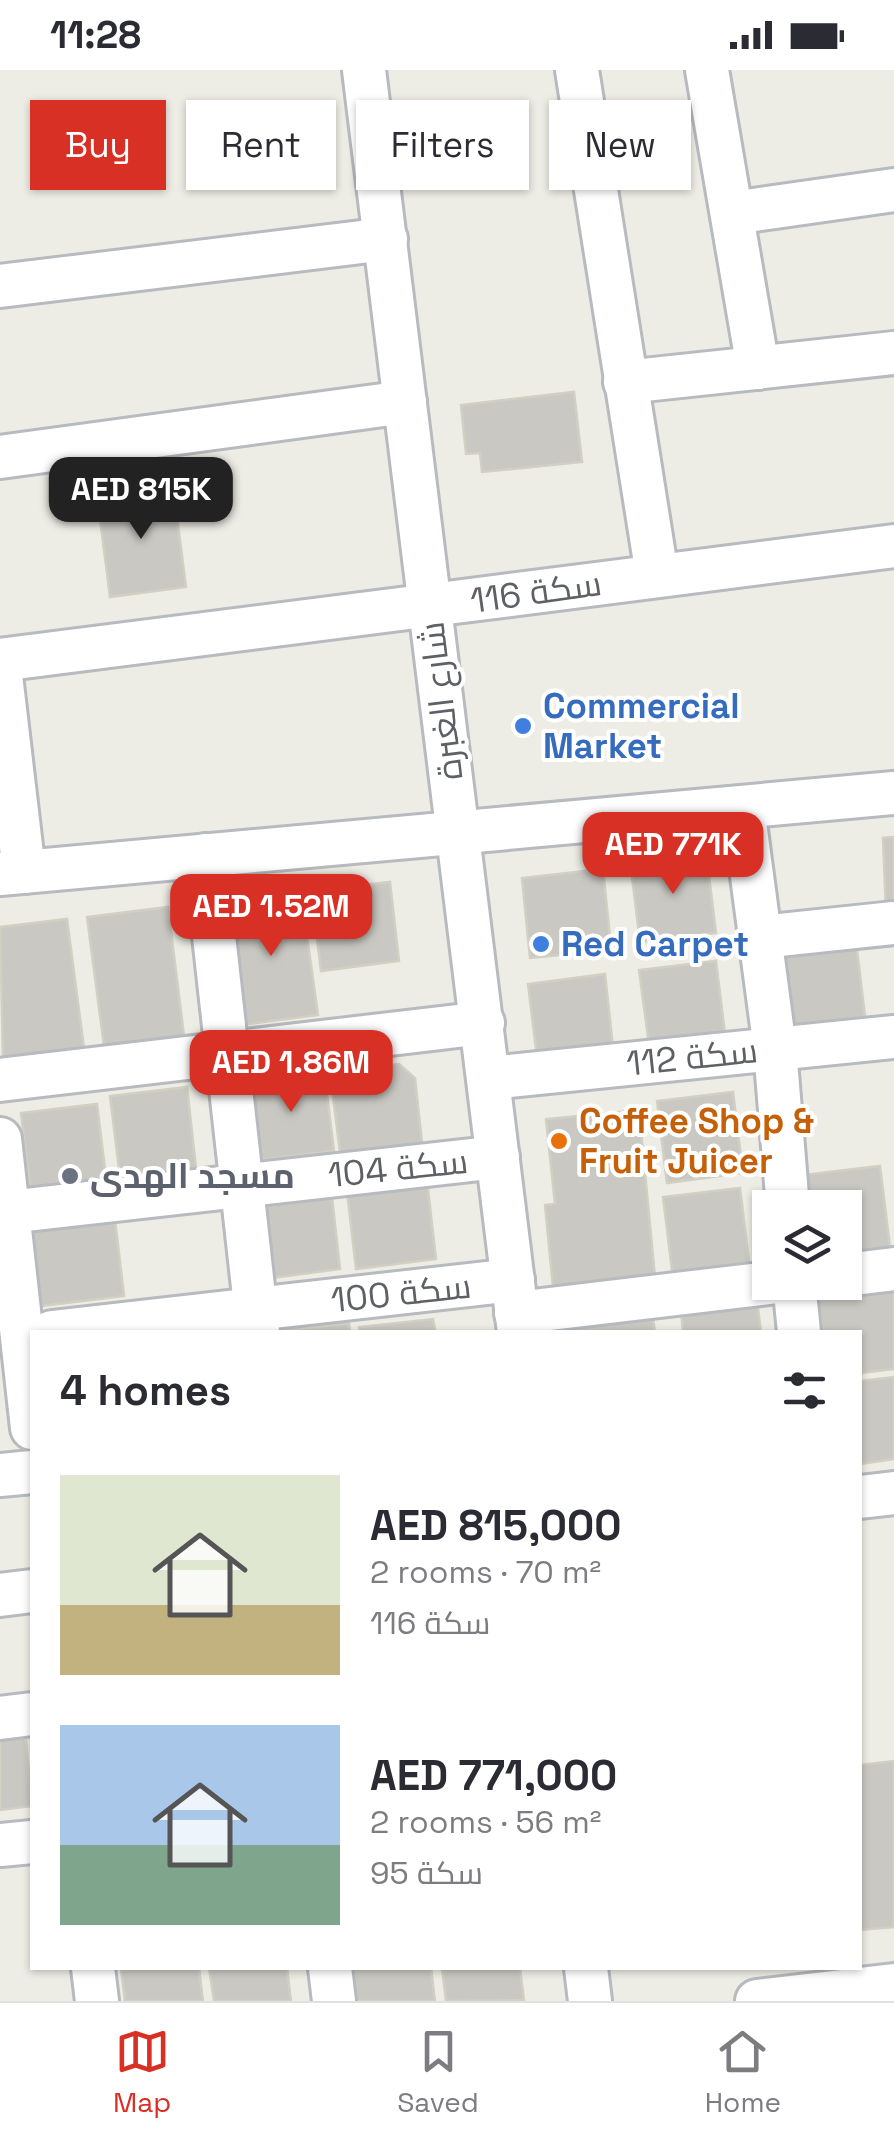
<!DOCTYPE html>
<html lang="en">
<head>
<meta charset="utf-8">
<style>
  :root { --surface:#fff; --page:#f7f7f7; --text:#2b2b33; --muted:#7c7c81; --line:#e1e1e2; --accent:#d93025 }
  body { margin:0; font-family:"Space Grotesk",Cairo,sans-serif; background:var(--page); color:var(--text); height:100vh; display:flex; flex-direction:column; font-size:38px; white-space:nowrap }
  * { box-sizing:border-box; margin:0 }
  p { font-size:32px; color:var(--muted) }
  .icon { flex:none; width:55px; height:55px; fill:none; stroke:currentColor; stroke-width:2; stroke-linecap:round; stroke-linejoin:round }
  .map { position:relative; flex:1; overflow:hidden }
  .sheet { position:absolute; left:30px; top:1260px; width:832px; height:640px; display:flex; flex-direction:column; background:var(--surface); border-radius:0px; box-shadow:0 2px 8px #0004 }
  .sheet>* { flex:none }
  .guide { position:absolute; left:30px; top:30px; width:835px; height:90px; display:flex; gap:20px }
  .fabs { position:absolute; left:752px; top:1120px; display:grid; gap:20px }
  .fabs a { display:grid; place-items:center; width:110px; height:110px; border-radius:0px; background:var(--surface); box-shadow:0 2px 8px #0004; font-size:50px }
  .price { position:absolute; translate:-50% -85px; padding:0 22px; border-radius:20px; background:var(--accent); color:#fff; font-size:32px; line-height:65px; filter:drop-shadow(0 2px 5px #0008) }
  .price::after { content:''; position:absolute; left:50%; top:60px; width:30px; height:22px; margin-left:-15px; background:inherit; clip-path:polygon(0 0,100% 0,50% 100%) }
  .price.current { background:#222; color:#fff }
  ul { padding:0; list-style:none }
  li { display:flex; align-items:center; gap:30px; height:250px; padding:0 30px }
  li span { display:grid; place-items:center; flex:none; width:280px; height:200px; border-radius:0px; color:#555 }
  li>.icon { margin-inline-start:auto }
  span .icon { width:120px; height:120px; fill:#fffc; stroke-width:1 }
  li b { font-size:42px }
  h2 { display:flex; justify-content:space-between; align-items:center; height:120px; padding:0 30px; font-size:42px }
  .chip { padding:0 35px; border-radius:0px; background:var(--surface); box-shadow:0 2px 8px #0004; font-size:35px; line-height:90px }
  .chip.current { background:var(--accent); color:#fff }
  .status { display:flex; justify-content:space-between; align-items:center; height:70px; padding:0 50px; background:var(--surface); direction:ltr }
  .status svg { height:28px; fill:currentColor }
  .menu { display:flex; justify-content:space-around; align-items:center; height:140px; border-top:2px solid var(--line); background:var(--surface); font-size:28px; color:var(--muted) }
  .menu a { display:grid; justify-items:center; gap:5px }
  .menu .current { color:var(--accent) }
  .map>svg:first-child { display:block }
  .building { fill:#cac8c2; stroke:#d2cfc3; stroke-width:2.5 }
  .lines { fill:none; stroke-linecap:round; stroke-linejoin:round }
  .minor-casing { stroke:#b7babe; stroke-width:48 }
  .minor { stroke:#fff; stroke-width:42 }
  .shop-dot { fill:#3f7fe0; stroke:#fff; stroke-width:4 }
  .food-dot { fill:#e8710a; stroke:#fff; stroke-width:4 }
  .worship-dot { fill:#6b7280; stroke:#fff; stroke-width:4 }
  .labels { text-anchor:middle; stroke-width:8; stroke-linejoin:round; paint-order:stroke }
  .street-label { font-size:35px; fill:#5d6064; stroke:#fff }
  .shop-label { font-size:35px; font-weight:bold; fill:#366cbe; stroke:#fff; text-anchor:start }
  .food-label { font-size:35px; font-weight:bold; fill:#c56008; stroke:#fff; text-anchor:start }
  .worship-label { font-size:35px; font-weight:bold; fill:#5b616d; stroke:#fff; text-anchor:start }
</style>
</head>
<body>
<div class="status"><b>11:28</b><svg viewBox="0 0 49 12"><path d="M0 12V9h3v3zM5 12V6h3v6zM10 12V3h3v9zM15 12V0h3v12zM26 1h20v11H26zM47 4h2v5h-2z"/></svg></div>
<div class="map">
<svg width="894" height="1931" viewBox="0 0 894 1931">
  <rect width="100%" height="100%" fill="#eeede5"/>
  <!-- building -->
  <g class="building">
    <path d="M574,322l8,70 -100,10 -2,-19 -14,1 -5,-49z"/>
    <path d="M173,416l13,101 -76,10 -13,-102 31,-4v6l20,-2 -1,-6z"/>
    <path d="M894,767v75h-8l-3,-74z"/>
    <path d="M706,781l10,82 -76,9 -10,-81z"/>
    <path d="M603,799l8,78 -27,2 1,7 -14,1v-3l-41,4 -8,-80z"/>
    <path d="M390,812l9,79 -78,10 -10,-80z"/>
    <path d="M301,823l17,122 -77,10 -16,-122z"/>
    <path d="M168,837l16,129 -80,10 -17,-129z"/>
    <path d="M67,849l17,129 -81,10 -3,-131z"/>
    <path d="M856,872l10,82 -76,9 -10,-81z"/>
    <path d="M716,891l10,81 -76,10 -11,-82z"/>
    <path d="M605,904l9,82 -76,9 -10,-81z"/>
    <path d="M399,994l16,14 8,74 -82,9 -11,-89z"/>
    <path d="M324,1000l10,81 -76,9 -10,-81z"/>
    <path d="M187,1017l9,81 -76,9 -10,-81z"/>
    <path d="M733,1022l10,81 -76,10 -10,-82z"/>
    <path d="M97,1034l10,81 -76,10 -10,-82z"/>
    <path d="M639,1040l16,167 -102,10 -8,-82 10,-1 -9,-85z"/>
    <path d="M880,1096l10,81 -45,6v-45h-38l-4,-33z"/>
    <path d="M426,1102l10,87 -80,10 -10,-87z"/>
    <path d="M331,1118l9,81 -76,10 -10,-82z"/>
    <path d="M740,1118l10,81 -77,10 -10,-82z"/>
    <path d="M114,1141l10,85 -83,10 -10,-85z"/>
    <path d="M894,1216v83l-34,4v-41h-37l-5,-37z"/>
    <path d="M757,1231l4,31h-78l-2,-22z"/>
    <path d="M653,1248l2,14h-91v-1z"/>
    <path d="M433,1249l2,11 -4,2h-72v-5z"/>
    <path d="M349,1253l1,9h-78z"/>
    <path d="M894,1307v82l-34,5v-83z"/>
    <path d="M25,1659l7,77 -32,4v-79z"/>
    <path d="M894,1691v166l-34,3v-165z"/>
    <path d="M199,1898l4,33h-78l-4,-32z"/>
    <path d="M209,1898h78l4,33h-77z"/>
    <path d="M353,1898h78l4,33h-78z"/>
    <path d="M442,1898h78l4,32 -78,1z"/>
  </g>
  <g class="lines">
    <!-- minor casing -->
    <g class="minor-casing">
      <g id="minor">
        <path d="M364,0l155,1262"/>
        <path d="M577,0l80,505"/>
        <path d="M707,0l51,298"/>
        <path d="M732,143l162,-23"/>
        <path d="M0,216l386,-47"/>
        <path d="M625,312l269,-29"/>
        <path d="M0,387l405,-55"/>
        <path d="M0,590c298,-36 596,-78 894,-114"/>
        <path d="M0,597l24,205"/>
        <path d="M743,738l32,241 13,159"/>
        <path d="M205,785l53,477"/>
        <path d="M0,804l894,-81"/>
        <path d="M760,867l134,-14"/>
        <path d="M489,1008l405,-41"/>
        <path d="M0,1010l483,-57"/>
        <path d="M0,1069l32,289"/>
        <path d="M0,1143l498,-56"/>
        <path d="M845,1205l49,-6"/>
        <path d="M794,1212l5,50"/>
        <path d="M516,1243l261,-31"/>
        <path d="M52,1262l461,-52"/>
        <path d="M0,1405l32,-3"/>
        <path d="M860,1427l34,-4"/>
        <path d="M0,1525l32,-4"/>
        <path d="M0,1648l32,-4"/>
        <path d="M0,1775l32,-3"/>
        <path d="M93,1898l4,33"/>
        <path d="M330,1898l4,33"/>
        <path d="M586,1898l4,33"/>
        <path d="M757,1931l137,-16"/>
      </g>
    </g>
    <!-- minor -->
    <use href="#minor" class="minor"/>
  </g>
  <!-- markers -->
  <g class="shop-dot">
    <circle cx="523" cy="656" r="10"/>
    <circle cx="541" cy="874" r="10"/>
  </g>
  <circle class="food-dot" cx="559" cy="1071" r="10"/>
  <circle class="worship-dot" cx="70" cy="1106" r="10"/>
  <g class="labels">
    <!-- street labels -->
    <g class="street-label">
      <text transform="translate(536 522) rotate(-8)" y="12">سكة 116</text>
      <text transform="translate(441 631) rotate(-97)" y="12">شارع الغبرة</text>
      <text transform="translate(692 987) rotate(-6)" y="12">سكة 112</text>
      <text transform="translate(398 1098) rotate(-6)" y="12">سكة 104</text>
      <text transform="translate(401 1223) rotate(-6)" y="12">سكة 100</text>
    </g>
    <!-- shop labels -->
    <g class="shop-label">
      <text x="543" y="648">Commercial<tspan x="543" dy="40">Market</tspan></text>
      <text x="561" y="886">Red Carpet</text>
    </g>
    <!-- food labels -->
    <g class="food-label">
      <text x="579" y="1063">Coffee Shop &amp;<tspan x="579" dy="40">Fruit Juicer</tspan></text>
    </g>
    <!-- worship labels -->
    <g class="worship-label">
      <text x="90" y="1118">مسجد الهدى</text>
    </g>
  </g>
</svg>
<div class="fabs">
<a><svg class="icon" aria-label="layers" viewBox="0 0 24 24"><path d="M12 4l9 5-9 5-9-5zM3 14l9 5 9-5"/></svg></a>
</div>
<b class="price current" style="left:141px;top:472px">AED 815K</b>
<b class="price" style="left:673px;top:827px">AED 771K</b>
<b class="price" style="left:271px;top:889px">AED 1.52M</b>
<b class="price" style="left:291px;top:1045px">AED 1.86M</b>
<div class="guide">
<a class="chip current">Buy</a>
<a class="chip">Rent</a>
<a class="chip">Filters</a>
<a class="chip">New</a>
</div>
<section class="sheet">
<h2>4 homes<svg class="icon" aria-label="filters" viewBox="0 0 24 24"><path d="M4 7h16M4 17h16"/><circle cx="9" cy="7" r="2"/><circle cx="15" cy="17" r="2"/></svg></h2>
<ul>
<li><span style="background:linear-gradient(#dfe7d0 65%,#c2b280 0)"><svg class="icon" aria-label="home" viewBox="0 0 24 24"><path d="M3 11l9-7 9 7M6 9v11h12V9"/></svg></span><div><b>AED 815,000</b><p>2 rooms · 70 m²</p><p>سكة 116</p></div></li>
<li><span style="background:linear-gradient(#a9c7e8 60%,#7fa58c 0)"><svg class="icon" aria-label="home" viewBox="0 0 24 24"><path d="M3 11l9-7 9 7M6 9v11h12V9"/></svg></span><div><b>AED 771,000</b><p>2 rooms · 56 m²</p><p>سكة 95</p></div></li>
</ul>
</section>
</div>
<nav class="menu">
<a class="current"><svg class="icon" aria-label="map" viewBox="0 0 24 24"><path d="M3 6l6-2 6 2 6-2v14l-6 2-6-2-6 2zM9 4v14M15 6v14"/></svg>Map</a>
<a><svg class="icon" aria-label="saved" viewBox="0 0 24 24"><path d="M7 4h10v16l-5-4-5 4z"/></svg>Saved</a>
<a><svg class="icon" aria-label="home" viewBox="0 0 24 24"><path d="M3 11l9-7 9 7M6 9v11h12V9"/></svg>Home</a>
</nav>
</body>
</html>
